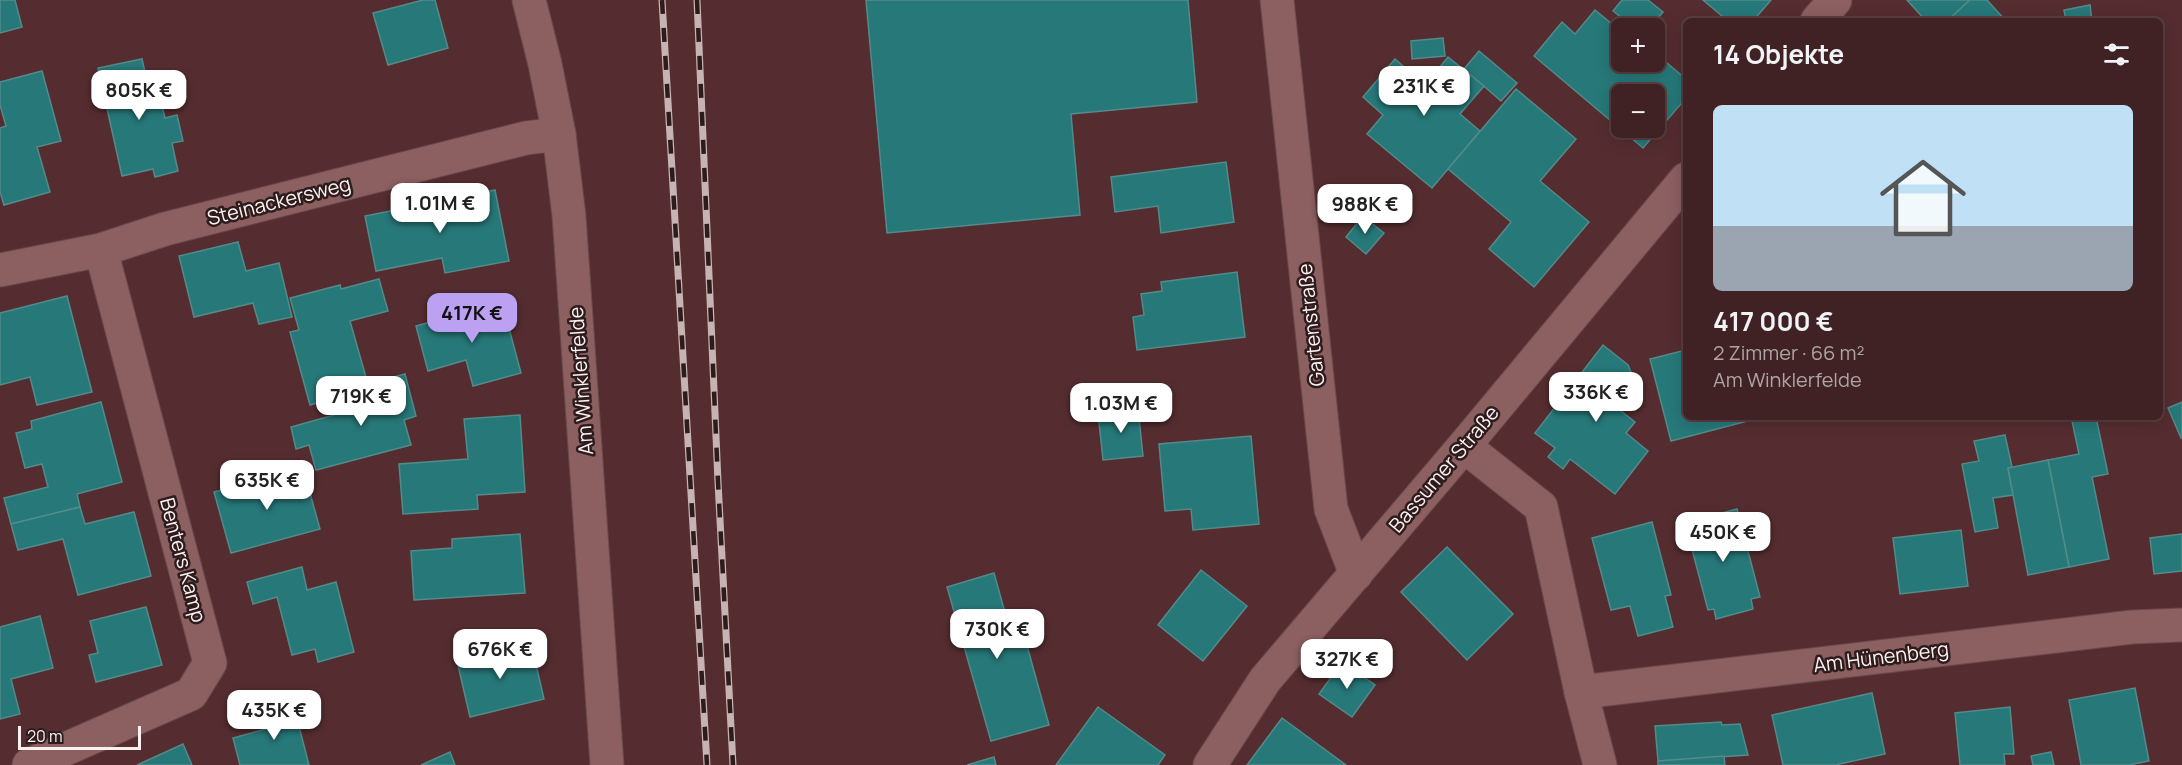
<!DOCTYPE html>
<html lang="de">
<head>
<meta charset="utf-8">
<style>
  :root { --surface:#402224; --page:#4b2f31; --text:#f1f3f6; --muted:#aea4a6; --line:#593f41; --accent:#bca0f2 }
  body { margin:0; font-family:Manrope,sans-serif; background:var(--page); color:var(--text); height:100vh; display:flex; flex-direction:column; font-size:22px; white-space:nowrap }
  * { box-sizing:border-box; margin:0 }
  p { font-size:20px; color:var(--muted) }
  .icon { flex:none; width:33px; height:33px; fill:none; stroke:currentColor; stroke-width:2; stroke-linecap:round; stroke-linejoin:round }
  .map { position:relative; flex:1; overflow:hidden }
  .drawer { position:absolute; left:1683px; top:18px; width:480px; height:402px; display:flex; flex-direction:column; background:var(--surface); border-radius:9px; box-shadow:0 3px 15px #0003,0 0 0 2px var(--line) }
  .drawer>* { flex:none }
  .fabs { position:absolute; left:1611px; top:18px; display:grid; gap:12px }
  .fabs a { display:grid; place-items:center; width:54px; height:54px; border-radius:9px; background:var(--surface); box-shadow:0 3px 15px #0003,0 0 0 2px var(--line); font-size:30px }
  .scale { position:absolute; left:18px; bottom:15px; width:123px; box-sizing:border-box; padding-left:6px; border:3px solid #fcf1f1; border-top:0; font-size:16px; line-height:21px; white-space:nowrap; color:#fcf1f1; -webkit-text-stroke:4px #2e1c1d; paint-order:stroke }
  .price { position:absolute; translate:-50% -51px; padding:0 14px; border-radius:12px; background:#fff; color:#222; font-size:20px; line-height:39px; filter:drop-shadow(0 2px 3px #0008) }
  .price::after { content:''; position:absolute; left:50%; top:36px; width:18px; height:14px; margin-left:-9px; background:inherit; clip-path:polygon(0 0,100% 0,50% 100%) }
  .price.on { background:var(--accent); color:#111 }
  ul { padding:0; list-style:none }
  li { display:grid; align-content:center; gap:12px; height:318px; padding:0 30px }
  li span { display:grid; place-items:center; height:186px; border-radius:9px; color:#555 }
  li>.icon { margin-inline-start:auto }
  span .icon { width:108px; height:108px; fill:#fffc; stroke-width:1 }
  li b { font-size:26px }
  h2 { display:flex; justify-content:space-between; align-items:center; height:72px; padding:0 30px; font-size:26px }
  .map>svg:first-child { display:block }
  .building { fill:#277879; stroke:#538a8a; stroke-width:1.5; fill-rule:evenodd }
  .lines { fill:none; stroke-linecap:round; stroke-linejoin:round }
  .street-casing { stroke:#68494c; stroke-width:35 }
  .street { stroke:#8c5f61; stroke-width:33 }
  .rail-casing { stroke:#c7b3b4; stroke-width:7 }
  .rail { stroke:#2e1c1d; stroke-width:4.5; stroke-dasharray:14; stroke-linecap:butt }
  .labels { text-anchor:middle; stroke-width:5; stroke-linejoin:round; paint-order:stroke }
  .street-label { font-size:20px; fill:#fcf1f1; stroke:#2e1c1d }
</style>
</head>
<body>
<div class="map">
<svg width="2182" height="765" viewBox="0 0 2182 765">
  <rect width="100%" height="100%" fill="#552d30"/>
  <!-- building -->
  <g class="building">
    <path d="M0,0h15l7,27 -22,6z"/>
    <path d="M423,0h12l13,48 -60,17 -15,-52z"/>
    <path d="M866,0h322l9,102 -126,12 9,101 -193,18z"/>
    <path d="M1622,0h26l15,12 -14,16h-15l-21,-17z"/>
    <path d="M1703,0h68l-18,21h-25z"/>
    <path d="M1907,0h63l-23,21h-21z"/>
    <path d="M1970,0h17l19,21h-59z"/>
    <path d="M2090,5l2,16h-26l-2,-11z"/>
    <path d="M1595,10l27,22v30h32v-10l32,27v19l-43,50 -109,-92 28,-34 13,12zM1622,94h32v34h-32z"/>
    <path d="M1443,38l2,18 -33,3 -1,-18z"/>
    <path d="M1479,51l38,32 -16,18 -37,-32z"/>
    <path d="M1448,57l36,29 -24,28 20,17 -48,57 -65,-54 16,-19 -20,-18 32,-38 30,26z"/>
    <path d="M142,59l10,44 9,-2 4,17 12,-3 6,26 -11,2 6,28 -23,6 -2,-8 -31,7 -24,-108z"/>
    <path d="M42,71l19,70 -24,6 13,45 -46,13 -4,-13v-64l6,-2 -6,-21v-23z"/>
    <path d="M1516,89l60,50 -36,42 49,41 -55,65 -45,-38 22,-27 -63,-53z"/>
    <path d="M1226,162l8,60 -73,11 -3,-27 -43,6 -4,-35z"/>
    <path d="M495,190l14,71 -64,12 -3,-15 -66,13 -11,-55z"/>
    <path d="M1363,216l21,17 -18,21 -20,-17z"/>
    <path d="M238,242l8,29 33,-8 13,54 -33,7 -6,-21 -59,14 -15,-61z"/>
    <path d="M1237,272l8,65 -108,13 -4,-33 11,-2 -3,-21 21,-3 -1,-9z"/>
    <path d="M379,279l9,32 -38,10 19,67 -59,17 -20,-73 9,-2 -9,-32 50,-13 1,4z"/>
    <path d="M67,296l25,96 -55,13 -7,-28 -30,8v-72z"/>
    <path d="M502,302l19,71 -48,13 -7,-26 -38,11 -12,-45z"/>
    <path d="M1603,345l25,20 7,17 -19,25 19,15 -9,11 22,18 -33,43 -45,-35 -7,10 -15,-12 7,-9 -20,-15z"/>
    <path d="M1686,350v67h77l-92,24 -21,-82z"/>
    <path d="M405,374l11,42 -12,4 7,25 -95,25 -7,-25 -13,4 -5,-22 61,-17 -3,-9 31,-8 -4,-11z"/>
    <path d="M101,402l21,80 -45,12 3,13 -69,17 -7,-26 44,-11 -6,-23 -17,4 -9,-35 16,-4 -1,-8z"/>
    <path d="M2182,402v36h-1l-13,-30z"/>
    <path d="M1138,408l5,48 -40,4 -5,-47z"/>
    <path d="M520,415l5,77 -48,3 1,14 -75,5 -4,-50 69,-5 -4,-40z"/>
    <path d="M2096,417l12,57 -16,3 17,82 -40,8 -21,-107 31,-6 -7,-33z"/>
    <path d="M2005,435l7,32 -4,1 5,27 -20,3 5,30 -23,4 -13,-68 17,-3 -5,-20z"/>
    <path d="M1251,436l8,88 -66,6 -2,-21 -26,2 -6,-67z"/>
    <path d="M2048,460l21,107 -41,8 -20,-107z"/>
    <path d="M303,468l17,61 -89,24 -17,-61z"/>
    <path d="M80,507l5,17 49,-12 17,64 -73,19 -15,-56 -45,11 -7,-26z"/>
    <path d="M1737,509l23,88 -9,2 2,10 -37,10 -2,-10 -6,1 -23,-87z"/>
    <path d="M1652,522l19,73 -6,1 8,31 -35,9 -8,-30 -19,4 -19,-72z"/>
    <path d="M1961,530l7,56 -68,8 -7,-56z"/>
    <path d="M520,534l5,59 -111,7 -3,-49 41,-3v-9z"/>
    <path d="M2182,534v37l-28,3 -4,-36z"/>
    <path d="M1447,547l66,67 -46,46 -66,-68z"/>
    <path d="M302,567l5,23 29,-8 18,70 -36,10 -3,-13 -23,6 -15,-58 -24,7 -6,-22z"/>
    <path d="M1201,570l46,36 -44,55 -45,-36z"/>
    <path d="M994,573l15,54 12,-3 28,101 -58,16 -44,-154z"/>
    <path d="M146,607l16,58 -66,17 -7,-27 9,-2 -8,-32z"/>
    <path d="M40,616l13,52 -42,11 9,35 -20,5v-92z"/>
    <path d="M531,643l13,56 -74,18 -13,-56z"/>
    <path d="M1342,662l33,23 -23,32 -33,-23z"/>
    <path d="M2135,688l14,73 -20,4h-48l-12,-65z"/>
    <path d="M1872,693l13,61 -50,11h-52l-11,-50z"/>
    <path d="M293,703l16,62h-69l-7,-27 33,-9 -5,-17z"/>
    <path d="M1098,707l67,48 -7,10h-102z"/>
    <path d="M2010,707l4,47h-10l1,11h-45l-5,-52z"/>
    <path d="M1282,718l64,47h-99z"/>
    <path d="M1721,722l1,3 18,-1 8,31 -90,6 -3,-35z"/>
    <path d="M183,744l9,21h-55z"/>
    <path d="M450,752l5,13h-34z"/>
    <path d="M2051,752l3,13h-21l-2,-9z"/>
    <path d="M1724,756l1,9h-67v-4z"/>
    <path d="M994,757l2,8h-29z"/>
  </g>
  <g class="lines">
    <!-- street casing -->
    <g class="street-casing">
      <g id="street">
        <path d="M529,0l16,64 14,70 10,82 38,549"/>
        <path d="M1277,0l54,509 25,65"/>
        <path d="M1817,21l18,-21"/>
        <path d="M0,270l101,-20 64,-21 361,-91 33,-4"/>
        <path d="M1464,446l77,61 40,185 551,-65 50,-2"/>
        <path d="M1581,692l19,73"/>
        <path d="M29,765l162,-71 19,-31 -109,-413"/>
        <path d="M1210,765l55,-85 199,-234 222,-267"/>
      </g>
    </g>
    <!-- street -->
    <use href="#street" class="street"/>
    <!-- rail casing -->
    <g class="rail-casing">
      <g id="rail">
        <path d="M662,0l45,765"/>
        <path d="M697,0l21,482 15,283"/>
      </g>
    </g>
    <!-- rail -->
    <use href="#rail" class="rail"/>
  </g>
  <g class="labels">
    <!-- street labels -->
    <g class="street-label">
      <text transform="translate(279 201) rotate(-14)" y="7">Steinackersweg</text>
      <text transform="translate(1311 325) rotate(-96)" y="7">Gartenstraße</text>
      <text transform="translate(581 381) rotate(-94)" y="7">Am Winklerfelde</text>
      <text transform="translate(1444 469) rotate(-50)" y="7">Bassumer Straße</text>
      <text transform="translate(183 560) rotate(75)" y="7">Benters Kamp</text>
      <text transform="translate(1881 657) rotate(-7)" y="7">Am Hünenberg</text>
    </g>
  </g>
</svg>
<div class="fabs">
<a>+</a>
<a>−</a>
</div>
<div class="scale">20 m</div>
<b class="price" style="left:1424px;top:117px">231K €</b>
<b class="price" style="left:139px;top:121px">805K €</b>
<b class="price" style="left:440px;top:234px">1.01M €</b>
<b class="price" style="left:1365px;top:235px">988K €</b>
<b class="price on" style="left:472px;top:344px">417K €</b>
<b class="price" style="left:1596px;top:423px">336K €</b>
<b class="price" style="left:361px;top:427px">719K €</b>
<b class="price" style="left:1121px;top:434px">1.03M €</b>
<b class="price" style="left:267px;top:511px">635K €</b>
<b class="price" style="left:1723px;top:563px">450K €</b>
<b class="price" style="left:997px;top:660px">730K €</b>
<b class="price" style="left:500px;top:680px">676K €</b>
<b class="price" style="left:1347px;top:690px">327K €</b>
<b class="price" style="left:274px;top:741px">435K €</b>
<section class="drawer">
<h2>14 Objekte<svg class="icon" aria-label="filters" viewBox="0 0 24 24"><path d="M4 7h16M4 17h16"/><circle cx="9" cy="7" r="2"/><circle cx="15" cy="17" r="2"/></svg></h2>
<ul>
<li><span style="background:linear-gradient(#bfe0f5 65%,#9aa5b1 0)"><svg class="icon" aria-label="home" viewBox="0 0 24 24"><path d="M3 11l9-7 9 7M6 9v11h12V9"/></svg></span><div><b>417 000 €</b><p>2 Zimmer · 66 m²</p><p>Am Winklerfelde</p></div></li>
</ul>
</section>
</div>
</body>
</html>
